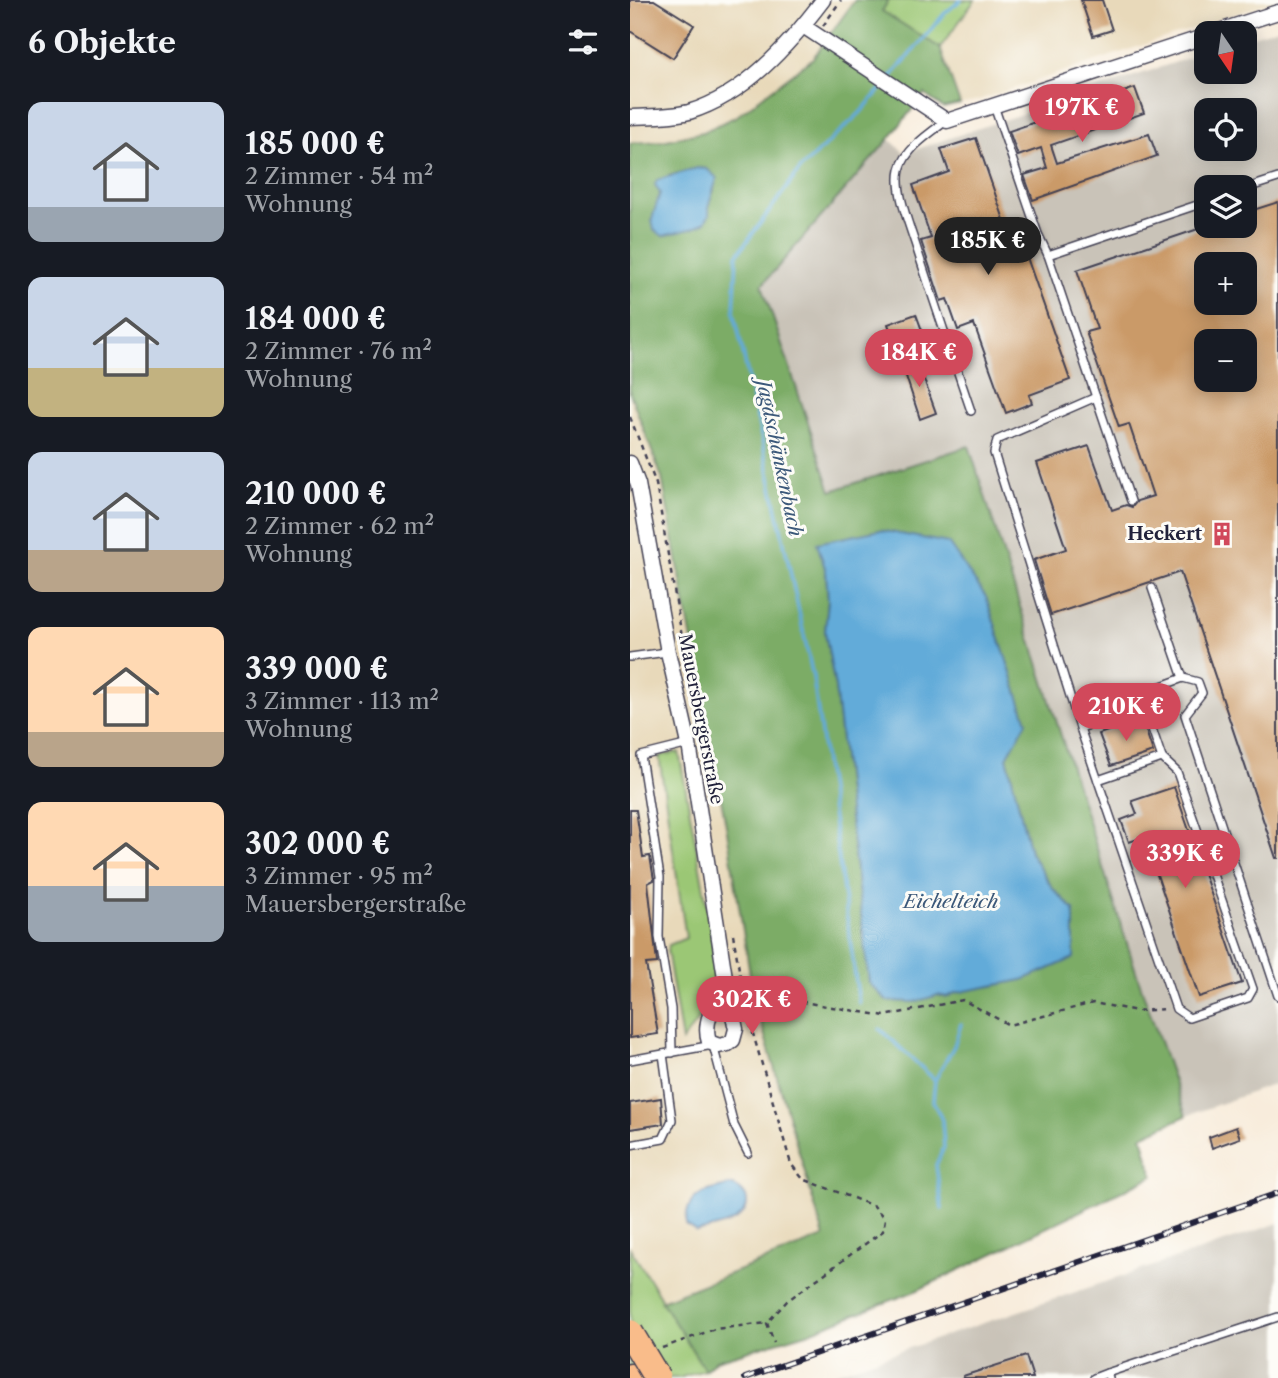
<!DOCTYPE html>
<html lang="de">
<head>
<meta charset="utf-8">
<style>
  :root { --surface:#171b24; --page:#20242c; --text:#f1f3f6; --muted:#9ea1a6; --accent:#d1495b }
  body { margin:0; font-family:"Libre Caslon Text",serif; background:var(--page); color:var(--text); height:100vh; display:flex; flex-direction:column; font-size:26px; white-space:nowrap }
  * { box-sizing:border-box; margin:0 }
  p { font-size:23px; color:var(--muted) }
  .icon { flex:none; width:38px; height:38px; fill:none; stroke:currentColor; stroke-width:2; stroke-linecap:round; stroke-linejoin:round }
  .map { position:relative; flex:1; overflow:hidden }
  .details { display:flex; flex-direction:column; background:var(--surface); width:630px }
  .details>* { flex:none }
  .needle { width:46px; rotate:167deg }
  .tools { position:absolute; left:564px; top:21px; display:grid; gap:14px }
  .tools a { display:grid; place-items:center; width:63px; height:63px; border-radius:14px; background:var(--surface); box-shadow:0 4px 18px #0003; font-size:35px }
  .price { position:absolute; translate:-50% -60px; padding:0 16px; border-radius:24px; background:var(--accent); color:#fff; font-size:23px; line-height:46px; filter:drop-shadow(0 2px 4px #0008) }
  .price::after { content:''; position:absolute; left:50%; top:42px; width:21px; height:16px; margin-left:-10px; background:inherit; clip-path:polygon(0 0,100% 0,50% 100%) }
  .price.current { background:#222; color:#fff }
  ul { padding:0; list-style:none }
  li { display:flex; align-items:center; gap:21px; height:175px; padding:0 28px }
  li span { display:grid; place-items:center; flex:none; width:196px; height:140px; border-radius:14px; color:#555 }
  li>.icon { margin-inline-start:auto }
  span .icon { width:84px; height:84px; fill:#fffc; stroke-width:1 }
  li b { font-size:30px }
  h2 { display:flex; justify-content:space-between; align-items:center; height:84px; padding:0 28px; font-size:30px }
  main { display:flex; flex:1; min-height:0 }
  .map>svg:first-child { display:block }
  .built { fill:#e8d9ba }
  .industrial { fill:#c9c3b8; fill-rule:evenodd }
  .green { fill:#9bc774; stroke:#5e7458; stroke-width:2 }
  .forest { fill:#7cac66; stroke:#4f6750; stroke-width:2; fill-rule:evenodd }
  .water { fill:#62abd9; stroke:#42668a; stroke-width:2 }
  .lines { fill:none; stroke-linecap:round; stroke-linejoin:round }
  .stream { stroke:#62abd9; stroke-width:3.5 }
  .building { fill:#ca9a68; fill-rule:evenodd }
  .service-casing { stroke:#424053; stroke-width:10 }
  .minor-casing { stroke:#424053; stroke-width:17 }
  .motorway-casing { stroke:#424053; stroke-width:29 }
  .path { stroke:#424053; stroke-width:2.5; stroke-dasharray:5 5; stroke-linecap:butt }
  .service { stroke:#fff; stroke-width:7 }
  .minor { stroke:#fff; stroke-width:14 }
  .motorway { stroke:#f9bc8a; stroke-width:26 }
  .rail-casing { stroke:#22223b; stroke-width:6 }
  .rail { stroke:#fdfcf7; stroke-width:3.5; stroke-dasharray:10; stroke-linecap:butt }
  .motorway-bridge-casing { stroke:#424053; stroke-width:29; stroke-linecap:butt }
  .motorway-bridge { stroke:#f9bc8a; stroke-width:26 }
  .labels { text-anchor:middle; stroke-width:6; stroke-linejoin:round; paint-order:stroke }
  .poi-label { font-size:18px; font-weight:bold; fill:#22223b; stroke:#fdfcf7; text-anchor:end }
  .street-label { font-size:18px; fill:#22223b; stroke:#fdfcf7 }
  .water-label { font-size:19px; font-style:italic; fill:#3c597a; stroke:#fdfcf7 }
</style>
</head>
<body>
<main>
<section class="details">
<h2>6 Objekte<svg class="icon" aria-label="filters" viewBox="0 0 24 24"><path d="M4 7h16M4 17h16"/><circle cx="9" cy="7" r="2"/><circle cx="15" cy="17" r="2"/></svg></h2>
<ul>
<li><span style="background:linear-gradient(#c9d6e8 75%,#9aa5b1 0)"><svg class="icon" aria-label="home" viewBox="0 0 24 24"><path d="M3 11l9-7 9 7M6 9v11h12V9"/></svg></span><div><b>185 000 €</b><p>2 Zimmer · 54 m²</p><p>Wohnung</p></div></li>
<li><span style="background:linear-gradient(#c9d6e8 65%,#c2b280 0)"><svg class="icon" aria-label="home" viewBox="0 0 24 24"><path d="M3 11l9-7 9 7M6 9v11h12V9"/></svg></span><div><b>184 000 €</b><p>2 Zimmer · 76 m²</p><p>Wohnung</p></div></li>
<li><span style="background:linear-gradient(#c9d6e8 70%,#b9a48a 0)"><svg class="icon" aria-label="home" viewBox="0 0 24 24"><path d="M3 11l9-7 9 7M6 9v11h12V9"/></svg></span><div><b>210 000 €</b><p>2 Zimmer · 62 m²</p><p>Wohnung</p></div></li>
<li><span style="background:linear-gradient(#ffd9b3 75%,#b9a48a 0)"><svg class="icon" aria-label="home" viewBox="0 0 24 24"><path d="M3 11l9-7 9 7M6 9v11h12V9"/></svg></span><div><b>339 000 €</b><p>3 Zimmer · 113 m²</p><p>Wohnung</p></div></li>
<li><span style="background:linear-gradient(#ffd9b3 60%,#9aa5b1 0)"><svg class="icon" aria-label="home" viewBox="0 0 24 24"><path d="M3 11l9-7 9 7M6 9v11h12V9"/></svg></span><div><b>302 000 €</b><p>3 Zimmer · 95 m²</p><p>Mauersbergerstraße</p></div></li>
</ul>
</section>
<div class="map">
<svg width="648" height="1378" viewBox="0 0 648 1378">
  <rect width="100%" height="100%" fill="#fdfcf7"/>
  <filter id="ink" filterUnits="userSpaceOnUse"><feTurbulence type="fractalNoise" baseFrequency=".0143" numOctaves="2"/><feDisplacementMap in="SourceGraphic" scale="14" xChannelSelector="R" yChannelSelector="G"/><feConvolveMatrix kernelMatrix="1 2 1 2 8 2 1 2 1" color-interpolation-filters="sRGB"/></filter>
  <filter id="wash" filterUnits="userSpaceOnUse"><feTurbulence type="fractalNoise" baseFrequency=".00686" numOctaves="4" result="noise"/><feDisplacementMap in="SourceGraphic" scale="28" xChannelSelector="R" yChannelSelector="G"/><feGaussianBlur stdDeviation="1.57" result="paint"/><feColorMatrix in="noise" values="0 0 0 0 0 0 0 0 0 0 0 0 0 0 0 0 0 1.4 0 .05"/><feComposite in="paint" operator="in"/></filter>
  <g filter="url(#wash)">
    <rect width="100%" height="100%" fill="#f8ecdb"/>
    <!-- built -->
    <g class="built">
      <path d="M0,0h225l-42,58 -76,58 -34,16 -41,9 -32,2z"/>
      <path d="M345,0h303l-299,100 -19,4 -20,-56z"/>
      <path d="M0,393l32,85 65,353 27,168 71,238 -164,64 -31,-53z"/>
    </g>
    <!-- industrial -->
    <g class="industrial">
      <path d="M648,28v1055l-92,33 -47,-135 -170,-535 -138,46 -69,-208 127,-145 16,14 301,-101v20h38v-33zM576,110h38v39h-38zM576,187h38v39h-38zM576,264h38v39h-38zM576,341h38v39h-38z"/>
      <path d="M648,1223v155h-458l419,-141z"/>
    </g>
    <!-- green -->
    <g class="green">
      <path d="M259,0h86l-35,48 -59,-37z"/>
      <path d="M49,752l33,182 4,46 -19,41 -15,20 -15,-91 2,-5 17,-7 -27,-182z"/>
      <path d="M0,1248l75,122 -26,8h-49z"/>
    </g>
    <!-- forest -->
    <path class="forest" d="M225,0h34l-7,11 58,37 20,56 -17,4 -19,-14 -35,45 -127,146 69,206 138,-45 170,535 47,135 -44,20 11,40 -235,114 -111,43 -91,27 -11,10 -44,-69 163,-64 -70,-238 -27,-168 -65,-353 -32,-85v-250l32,-2 41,-9 34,-16 76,-58zM67,168l10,1 7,21 -5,14v11l-57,4 16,-43zM250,530l127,227 23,95 23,37 21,21 -119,83 -8,4 -78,-14 -34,-296 -10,-55 3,-32 -2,-29 -8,-27z"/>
    <!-- water -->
    <g class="water">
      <path d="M67,168l10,1 10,9 -8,26v11l-4,7 -11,6 -31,8 -9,-6 -2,-11 8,-26 -5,-8 2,-5z"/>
      <path d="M250,530l68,13 38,54 41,125 -20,35 23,95 23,37 21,21v48l-51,22 -68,13 -8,4 -9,-2 -23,7 -28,-1 -18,-18 -34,-296 -10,-55 3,-32 -2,-29 -9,-28z"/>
      <path d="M101,1185c8,3 15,7 16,16 2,22 -35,27 -51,31l-10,-7c0,-33 19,-33 45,-40z"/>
    </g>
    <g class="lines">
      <!-- stream -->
      <g class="stream">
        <path d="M260,78l55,-65 16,-13"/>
        <path d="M229,1003l-46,-326 -79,-366 3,-56 64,-87 59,-55 25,-29"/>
        <path d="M250,1029l55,51"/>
        <path d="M312,1209l-6,-44 8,-18 -2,-27 -9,-19 2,-21 19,-34 7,-22"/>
      </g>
    </g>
    <g id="blocks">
      <!-- building -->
      <g class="building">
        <path d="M0,0h24l40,25 -21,33 -43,-27z"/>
        <path d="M451,0h21l10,30 -19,6z"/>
        <path d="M505,88l9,25 -93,32 6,18 92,-29 8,22 -124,44 -9,-25 23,-7 -6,-20 -23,8 -9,-25z"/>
        <path d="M346,138l38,111 9,-3 47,134 -41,15 3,8 -26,10 -32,-89 -16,6 -11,-31 -6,2 -20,-60 10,-3 -18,-53 36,-13 -8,-23z"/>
        <path d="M648,202v656h-2l-96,-286 -129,43 -17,-55 32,-11 -29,-86 52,-17 23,64 14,-5 6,2 5,-6 16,-5 -24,-72 -10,3 -33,-95 11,-3 -20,-59 130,-44h37v-13zM576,264h38v39h-38zM576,341h38v39h-38z"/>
        <path d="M286,314l8,22 -28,10 -8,-22z"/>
        <path d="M287,360l19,53 -16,6 -18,-55z"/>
        <path d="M512,719l11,33 -42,14 -12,-32z"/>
        <path d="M544,787l68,196 -43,14 -55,-160 -15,5 -8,-22 16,-6 -5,-13z"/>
        <path d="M0,810h6l7,47 7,-1 4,24 -6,3 9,80 -11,1 12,70 -28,4z"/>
        <path d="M31,1098l2,26 -33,5v-26z"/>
        <path d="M606,1127l4,11 -28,10 -3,-11z"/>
        <path d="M396,1356l7,22h-70v-2z"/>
      </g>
    </g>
  </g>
  <g filter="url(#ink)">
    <use href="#blocks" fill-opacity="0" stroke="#424053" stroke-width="2"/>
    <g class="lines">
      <!-- service casing -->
      <g class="service-casing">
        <g id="service">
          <path d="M364,106l44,128 10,21"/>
          <path d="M316,121c-16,12 -41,28 -46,49 -5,20 9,54 15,73 18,56 37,112 56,168"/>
          <path d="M614,189l34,-11"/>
          <path d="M501,501l-83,-246 158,-53"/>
          <path d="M0,657l37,-5"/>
          <path d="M553,678l15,4 4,11 -17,22 93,281"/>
          <path d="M515,708l3,-17 35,-13 -31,-90"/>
          <path d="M450,728l65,-20 17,50 15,14 76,217 -5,9 -59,20 -13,-9 -96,-281 -86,-275 3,-13 99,-43"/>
          <path d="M468,780l64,-22"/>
          <path d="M42,1053l-1,-44 -12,-72 1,-60 -19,-121 48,-12"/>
          <path d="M0,1060l83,-15 21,80 14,28"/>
          <path d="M0,1145l33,-6 9,-19 -9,-66"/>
          <path d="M477,1373l171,-56"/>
          <path d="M464,1378l13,-5 2,5"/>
        </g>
      </g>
      <!-- minor casing -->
      <g class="minor-casing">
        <g id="minor">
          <path d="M173,26l144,95 259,-85"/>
          <path d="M583,33l65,-21"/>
          <path d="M0,117c19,-1 40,0 59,-5 56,-17 100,-67 134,-112"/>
          <path d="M0,463l8,21 30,168 21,92 37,240 10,45 -3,11 -5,4 -9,2 -10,-4c-7,-21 7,-41 17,-58"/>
        </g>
      </g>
      <!-- motorway casing -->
      <g class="motorway-casing">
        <path id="motorway" d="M0,1377l1,1"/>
      </g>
      <!-- path -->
      <g class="path">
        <path d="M193,26l18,-26"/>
        <path d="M0,417l26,67 35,206"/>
        <path d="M103,934l10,59"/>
        <path d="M161,1000l94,16 78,-16 46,25 84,-22 45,8 27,-2"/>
        <path d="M117,1013l44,151 12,15 71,27 11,13 -2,12 -96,70 -20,22 7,20"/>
        <path d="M32,1348l53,-19 52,-6"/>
      </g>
      <!-- service -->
      <use href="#service" class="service"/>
      <!-- minor -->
      <use href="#minor" class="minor"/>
      <!-- motorway -->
      <use href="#motorway" class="motorway"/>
      <!-- rail casing -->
      <g class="rail-casing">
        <path id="rail" d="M115,1378l533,-185"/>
      </g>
      <!-- rail -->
      <use href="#rail" class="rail"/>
      <!-- motorway-bridge casing -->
      <g class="motorway-bridge-casing">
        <path id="motorway-bridge" d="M0,1333l27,45"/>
      </g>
      <!-- motorway-bridge -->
      <use href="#motorway-bridge" class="motorway-bridge"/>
    </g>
  </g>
  <!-- icons -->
  <defs>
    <g id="building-bare" transform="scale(1.89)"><path d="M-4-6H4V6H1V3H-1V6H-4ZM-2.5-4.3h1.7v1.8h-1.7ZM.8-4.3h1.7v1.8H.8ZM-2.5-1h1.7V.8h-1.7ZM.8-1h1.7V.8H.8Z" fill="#d1495b" stroke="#fdfcf7" stroke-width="2.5" paint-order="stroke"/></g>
  </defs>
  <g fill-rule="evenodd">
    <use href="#building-bare" x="592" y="534"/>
  </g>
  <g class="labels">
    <!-- poi labels -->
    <g class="poi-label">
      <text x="572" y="540">Heckert</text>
    </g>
    <!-- street labels -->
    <g class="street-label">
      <text transform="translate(71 719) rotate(79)" y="6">Mauersbergerstraße</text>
    </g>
    <!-- water labels -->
    <g class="water-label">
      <text transform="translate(150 458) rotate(78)" y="7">Jagdschänkenbach</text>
      <text x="321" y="908">Eichelteich</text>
    </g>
  </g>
</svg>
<div class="tools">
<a><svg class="needle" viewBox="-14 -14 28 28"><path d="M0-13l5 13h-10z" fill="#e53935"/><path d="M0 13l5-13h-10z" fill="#9ea1a6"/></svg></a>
<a><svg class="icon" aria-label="locate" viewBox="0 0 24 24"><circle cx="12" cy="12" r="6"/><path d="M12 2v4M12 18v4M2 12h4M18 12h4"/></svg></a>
<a><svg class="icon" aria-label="layers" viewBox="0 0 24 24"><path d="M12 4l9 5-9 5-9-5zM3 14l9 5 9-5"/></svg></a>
<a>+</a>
<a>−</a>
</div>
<b class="price" style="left:452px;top:144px">197K €</b>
<b class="price current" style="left:358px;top:277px">185K €</b>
<b class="price" style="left:289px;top:389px">184K €</b>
<b class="price" style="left:496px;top:743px">210K €</b>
<b class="price" style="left:555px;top:890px">339K €</b>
<b class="price" style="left:122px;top:1036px">302K €</b>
</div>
</main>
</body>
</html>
